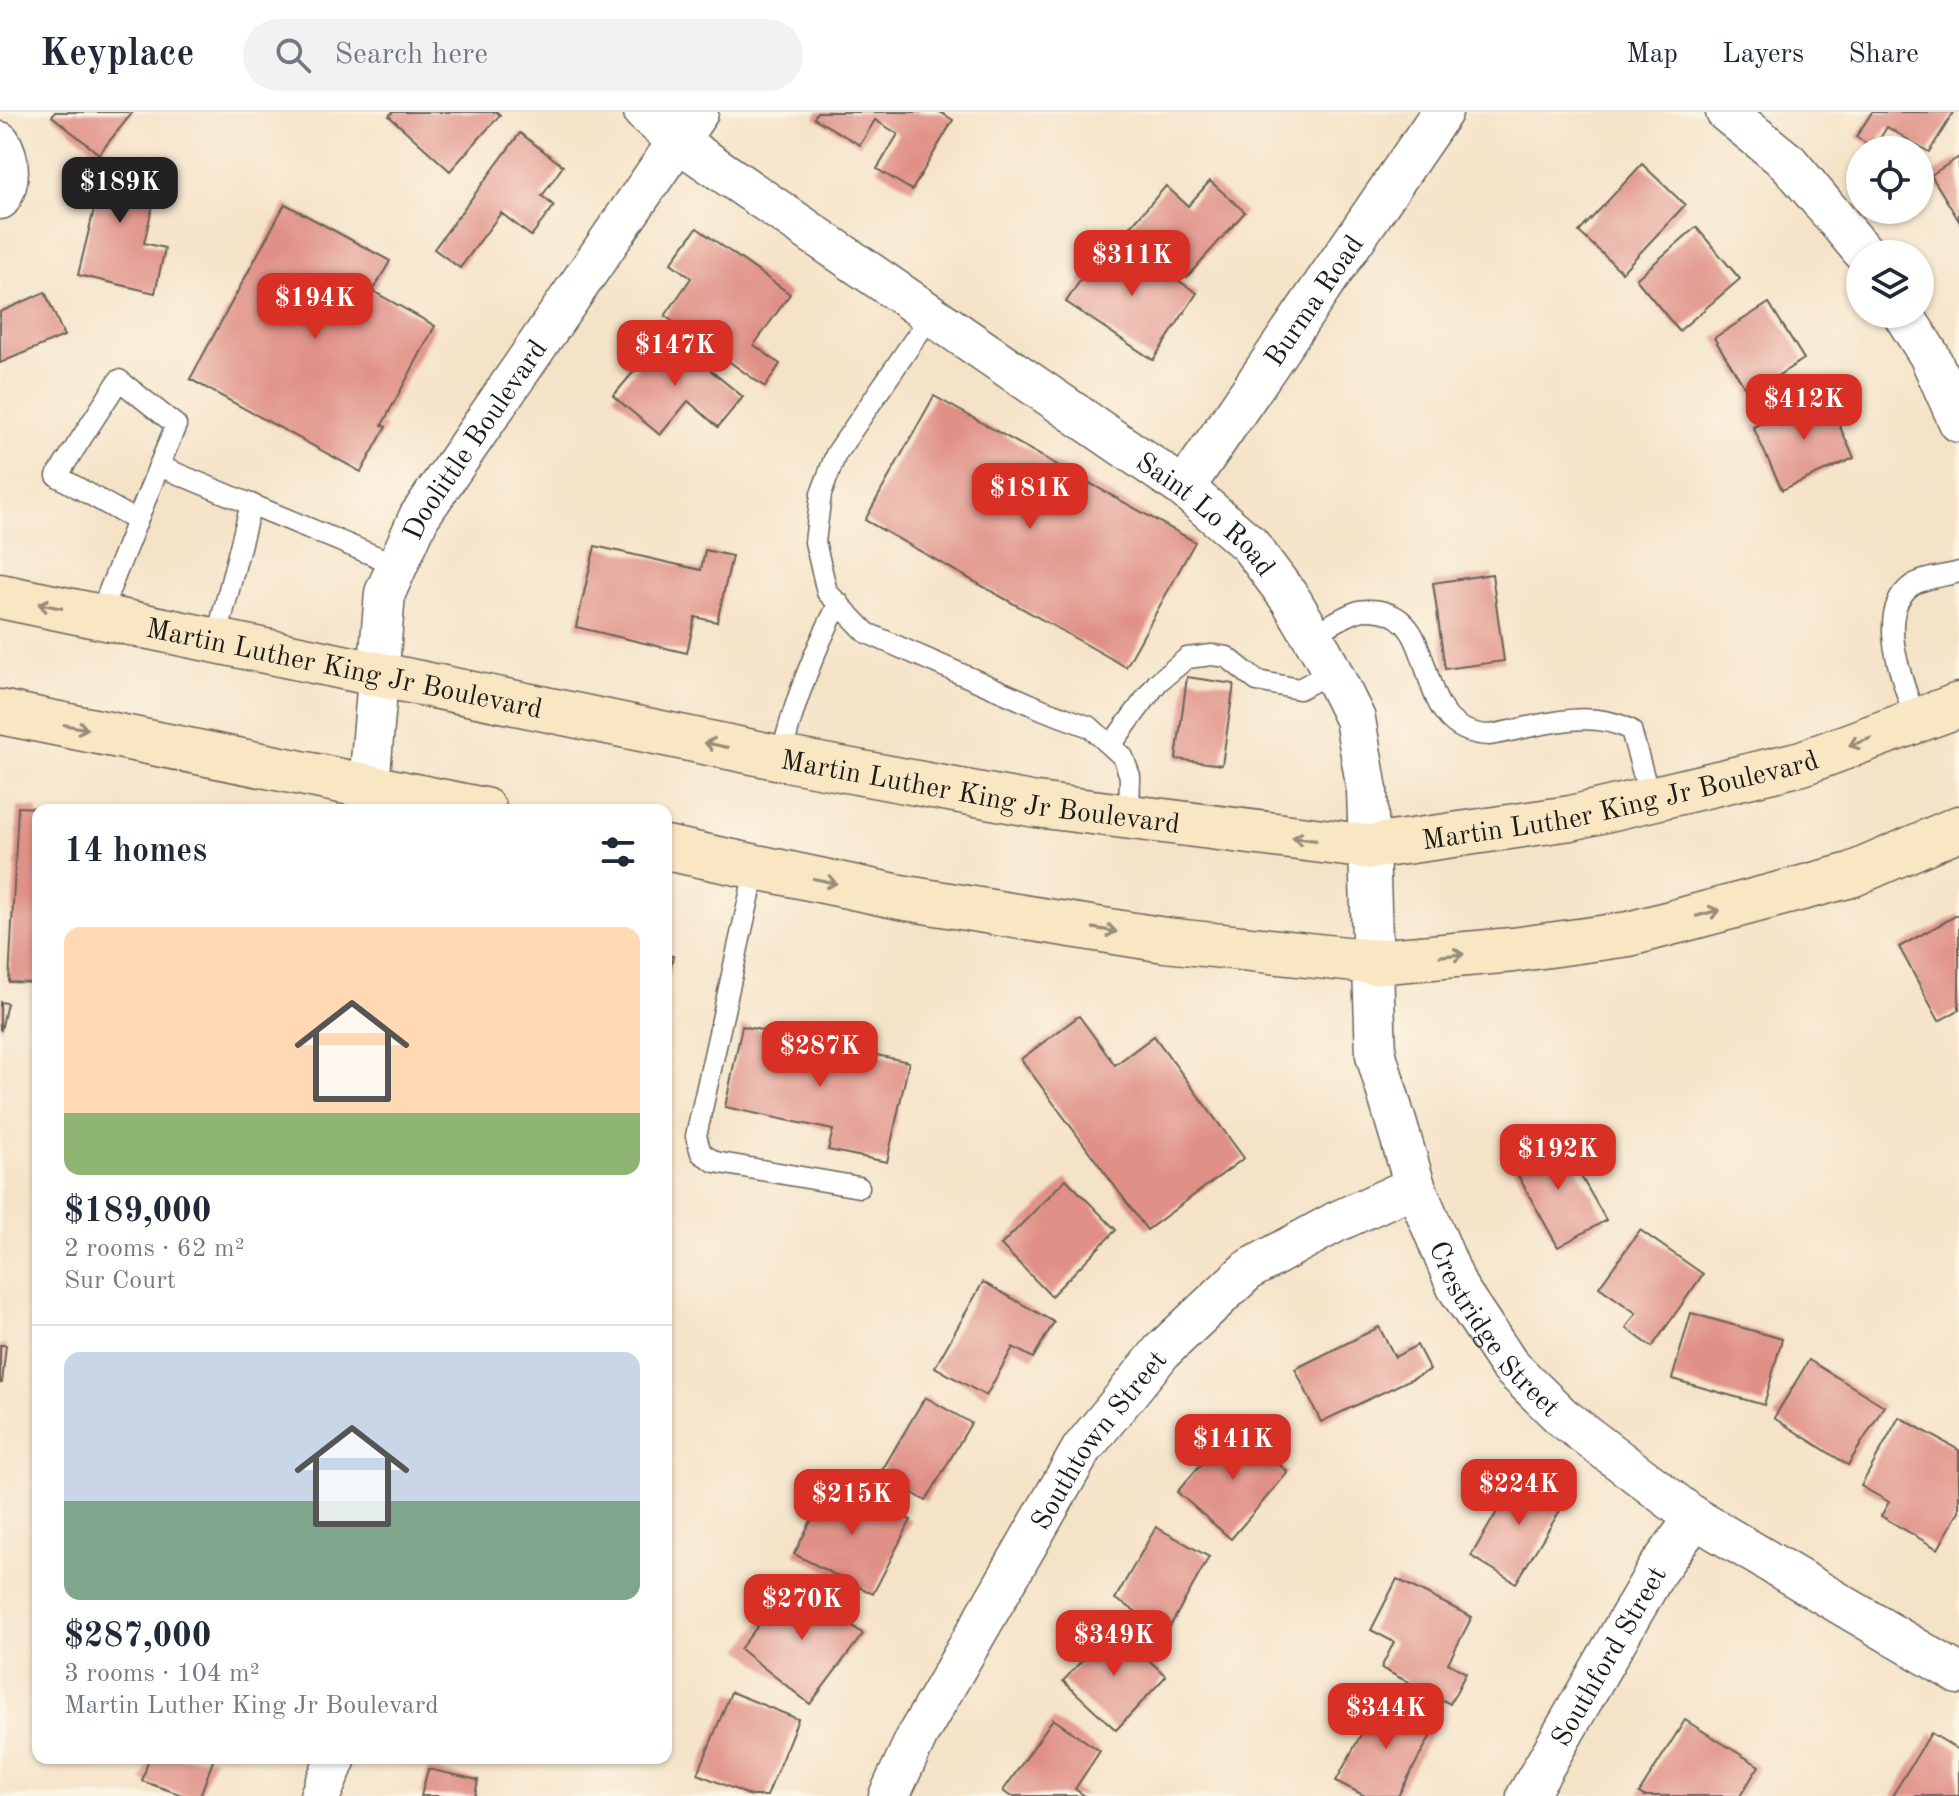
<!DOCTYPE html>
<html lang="en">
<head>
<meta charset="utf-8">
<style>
  :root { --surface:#fff; --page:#f2f2f3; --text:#1f2937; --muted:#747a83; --line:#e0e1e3; --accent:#d93025 }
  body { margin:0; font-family:"Old Standard TT",serif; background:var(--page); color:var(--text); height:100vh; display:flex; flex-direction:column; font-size:30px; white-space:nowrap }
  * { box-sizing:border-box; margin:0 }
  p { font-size:26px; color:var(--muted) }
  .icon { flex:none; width:44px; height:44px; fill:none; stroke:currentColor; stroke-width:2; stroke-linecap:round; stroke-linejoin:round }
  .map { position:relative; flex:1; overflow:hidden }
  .side { position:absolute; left:32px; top:692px; width:640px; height:960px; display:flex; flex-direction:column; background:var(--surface); border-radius:16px; box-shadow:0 2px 6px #0004 }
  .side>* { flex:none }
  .tools { position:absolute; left:1846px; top:24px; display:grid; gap:16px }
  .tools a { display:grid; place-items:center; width:88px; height:88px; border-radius:50%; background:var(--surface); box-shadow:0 2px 6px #0004; font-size:40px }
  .price { position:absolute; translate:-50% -68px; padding:0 18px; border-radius:16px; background:var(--accent); color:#fff; font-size:26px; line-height:52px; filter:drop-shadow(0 2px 4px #0008) }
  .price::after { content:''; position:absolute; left:50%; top:48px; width:24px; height:18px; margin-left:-12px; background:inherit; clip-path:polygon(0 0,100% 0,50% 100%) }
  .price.on { background:#222; color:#fff }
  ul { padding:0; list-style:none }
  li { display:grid; align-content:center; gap:16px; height:424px; padding:0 32px }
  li+li { border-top:2px solid var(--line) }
  li span { display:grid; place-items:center; height:248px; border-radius:16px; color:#555 }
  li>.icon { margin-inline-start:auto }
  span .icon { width:144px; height:144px; fill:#fffc; stroke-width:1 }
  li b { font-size:34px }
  h2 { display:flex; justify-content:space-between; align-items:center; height:96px; padding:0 32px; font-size:34px }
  header { display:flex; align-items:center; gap:48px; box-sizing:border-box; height:112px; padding:0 40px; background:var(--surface); border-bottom:2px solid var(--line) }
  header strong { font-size:38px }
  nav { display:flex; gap:44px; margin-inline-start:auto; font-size:28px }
  .search { width:560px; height:72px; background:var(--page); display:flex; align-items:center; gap:20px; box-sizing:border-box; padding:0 28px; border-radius:44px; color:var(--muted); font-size:30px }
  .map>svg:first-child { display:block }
  .building { fill:#e09086 }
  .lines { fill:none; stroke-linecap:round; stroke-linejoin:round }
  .service-casing { stroke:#686258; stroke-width:23 }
  .minor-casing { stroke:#686258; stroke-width:43 }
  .secondary-casing { stroke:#686258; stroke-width:47 }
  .service { stroke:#fff; stroke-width:20 }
  .minor { stroke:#fff; stroke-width:40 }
  .secondary { stroke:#f9e7c3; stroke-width:44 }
  .oneway { stroke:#968c78 }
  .labels { text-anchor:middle; stroke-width:7; stroke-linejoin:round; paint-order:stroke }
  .street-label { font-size:28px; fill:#1c1c1c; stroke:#fcf5e5 }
</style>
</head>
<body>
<header>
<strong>Keyplace</strong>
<div class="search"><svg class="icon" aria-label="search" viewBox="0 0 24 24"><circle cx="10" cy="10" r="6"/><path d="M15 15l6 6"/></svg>Search here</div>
<nav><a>Map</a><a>Layers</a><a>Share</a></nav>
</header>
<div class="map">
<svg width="1959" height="1684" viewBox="0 0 1959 1684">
  <rect width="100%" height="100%" fill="#fcf5e5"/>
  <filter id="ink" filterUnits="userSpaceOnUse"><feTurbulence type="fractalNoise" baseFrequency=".0125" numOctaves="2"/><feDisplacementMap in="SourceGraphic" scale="16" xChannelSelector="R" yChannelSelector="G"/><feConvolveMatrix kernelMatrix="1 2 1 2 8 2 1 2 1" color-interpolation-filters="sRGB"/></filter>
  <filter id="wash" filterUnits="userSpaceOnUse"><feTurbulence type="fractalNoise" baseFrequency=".006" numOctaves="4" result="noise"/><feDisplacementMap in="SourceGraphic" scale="32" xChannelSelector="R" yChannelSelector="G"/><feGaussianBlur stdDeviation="1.8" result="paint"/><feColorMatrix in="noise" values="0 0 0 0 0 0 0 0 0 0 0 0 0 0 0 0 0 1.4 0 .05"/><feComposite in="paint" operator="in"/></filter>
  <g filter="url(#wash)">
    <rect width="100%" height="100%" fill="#f5e3c8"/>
    <g id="blocks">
      <!-- building -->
      <g class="building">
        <path d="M55,0h78l-34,42 -47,-38z"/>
        <path d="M393,0h104l3,3 -50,56 -61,-55z"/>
        <path d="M817,0h123l13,8 -41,70 -35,-21 21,-35 -23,-14 -15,25 -46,-27z"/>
        <path d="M1872,0h82l-25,40 -42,-25 -13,21 -18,-11z"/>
        <path d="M520,21l43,33 -21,30 12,10 -23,30 -30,-23 -41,55 -26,-19z"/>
        <path d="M82,44l78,18 -16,69 21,5 -10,45 -77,-18 19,-78 -23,-6z"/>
        <path d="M1959,45v64l-28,-46z"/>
        <path d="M1642,52l43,41 -63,67 -43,-40z"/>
        <path d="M1210,69l35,31 -58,65 -57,-50 36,-41 22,20z"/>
        <path d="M285,92l105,57 -17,30 62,35 -53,99 4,2 -25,45 -171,-93z"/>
        <path d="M1696,115l44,52 -61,52 -43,-52z"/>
        <path d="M697,116l93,66 -36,51 26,19 -15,23 -100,-71 26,-38 -20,-15z"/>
        <path d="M1110,123l87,58 -44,67 -87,-58z"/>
        <path d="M45,180l19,44 -64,27v-51z"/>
        <path d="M1769,191l35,56 -55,35 -35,-56z"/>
        <path d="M666,222l77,63 -25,30 -30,-26 -28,34 -47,-39z"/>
        <path d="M1825,282l29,64 -72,32 -29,-63z"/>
        <path d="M934,284l261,146 -69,125 -261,-147z"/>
        <path d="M595,434l106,24 4,-20 27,6 -15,66 -22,-5 -8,36 -111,-26z"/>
        <path d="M1492,462l12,87 -59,8 -12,-86z"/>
        <path d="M1187,565l47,7 -12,81 -46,-6z"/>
        <path d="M18,695l20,1v175l-29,-1z"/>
        <path d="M1959,802v96l-20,11 -40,-74z"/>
        <path d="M666,843l7,1 -6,27h-1z"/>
        <path d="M0,890l7,1 -6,27 -1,-1z"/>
        <path d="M1079,904l36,49 39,-29 90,122 -97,72 -126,-171z"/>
        <path d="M742,914l167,36 -22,100 -59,-12 5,-20 -108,-23z"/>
        <path d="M1558,1024l48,84 -48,27 -47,-84z"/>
        <path d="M1066,1067l50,51 -65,66 -50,-51z"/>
        <path d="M1640,1118l63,44 -51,73 -26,-19 10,-15 -37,-26z"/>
        <path d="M983,1170l71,40 -21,36 -20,-11 -27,49 -51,-29z"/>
        <path d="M1691,1201l91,26 -18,66 -92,-26z"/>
        <path d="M1379,1215l16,30 22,-12 13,25 -109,52 -26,-53z"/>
        <path d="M0,1233h6l-4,38h-2z"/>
        <path d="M1809,1248l75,46 -36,59 -74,-47z"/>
        <path d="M925,1285l46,26 -45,78 -46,-27z"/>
        <path d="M1899,1305l60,33v61l-21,38 -57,-33 8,-14 -28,-16z"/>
        <path d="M1235,1313l53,47 -57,67 -54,-47z"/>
        <path d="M1521,1359l46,28 -51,84 -45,-27z"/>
        <path d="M832,1368l79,40 -38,74 -79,-40z"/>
        <path d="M1156,1415l53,30 -41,73 -53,-31z"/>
        <path d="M1397,1467l75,38 -24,46 18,10 -16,31 -69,-36 13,-26 -23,-12z"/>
        <path d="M793,1468l70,54 -53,70 -70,-55z"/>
        <path d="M1113,1515l53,49 -50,54 -53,-49z"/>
        <path d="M731,1580l67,27 -31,77h-16l-53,-22z"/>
        <path d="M1381,1585l55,29 -38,70h-33l-29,-15z"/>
        <path d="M1053,1607l47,32 -25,38 10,7h-75l-7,-5z"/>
        <path d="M1685,1608l74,46 -19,30h-96l-5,-3z"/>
        <path d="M1931,1621l28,17v46h-67z"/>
        <path d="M149,1646h65l-14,38h-15l-43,-15z"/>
        <path d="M428,1657l50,11 -3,16h-54z"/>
      </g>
    </g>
  </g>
  <g filter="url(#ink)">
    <use href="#blocks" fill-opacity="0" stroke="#686258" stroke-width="2"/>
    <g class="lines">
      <!-- service casing -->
      <g class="service-casing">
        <g id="service">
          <path d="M931,203l-95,139 -15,40 -6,48 12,50 40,41 177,77 46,17 33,30 7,19 -1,40"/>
          <path d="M137,409l-80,-45 62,-96 57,45 -17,41"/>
          <path d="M99,504l60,-150 238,99"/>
          <path d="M1312,524c14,-8 29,-19 44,-24 7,-3 17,-2 24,-1 64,11 28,122 110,124 46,-8 98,-28 141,-5l19,69"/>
          <path d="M216,528l35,-136"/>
          <path d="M1916,609c-11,-35 -43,-107 -5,-135 11,-8 35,-10 48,-14"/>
          <path d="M1111,633l47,-63 29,-24 25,-3 15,2 30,24 42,8 33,-17"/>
          <path d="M781,646c12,-54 32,-105 58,-155"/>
          <path d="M756,755l-60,269 5,17 14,9 144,25"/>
        </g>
      </g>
      <!-- minor casing -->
      <g class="minor-casing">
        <g id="minor">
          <path id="s1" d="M644,0l35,30 505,346 65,56 42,56 32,54 32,65 12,71 9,265 39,131 42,101 52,78 53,52 133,101 264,156"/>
          <path d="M1726,0l63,51 76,91"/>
          <path d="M0,30c10,16 11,40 0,57"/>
          <path d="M1903,202l26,41 30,67"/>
          <path id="s2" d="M1184,376l258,-376"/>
          <path id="s3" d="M367,698l18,-217 34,-76 279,-405"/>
          <path d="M320,1684l16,-38"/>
          <path id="s4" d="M889,1684l29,-62 164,-285 80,-98 86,-81 88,-48 79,-36"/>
          <path id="s5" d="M1527,1684l130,-226 38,-52"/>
        </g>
      </g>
      <!-- secondary casing -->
      <g class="secondary-casing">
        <g id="secondary">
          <path id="s6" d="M0,484l781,162 255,47 334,42 201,-29 231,-55 157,-58"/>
          <path d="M0,600l484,98"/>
          <path d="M666,736l234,49 128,21 137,22 209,22 139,-12 116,-16 222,-59 108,-47"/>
        </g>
      </g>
      <!-- service -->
      <use href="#service" class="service"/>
      <!-- minor -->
      <use href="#minor" class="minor"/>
      <!-- secondary -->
      <use href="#secondary" class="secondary"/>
    </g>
    <!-- one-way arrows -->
    <defs><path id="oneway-shaft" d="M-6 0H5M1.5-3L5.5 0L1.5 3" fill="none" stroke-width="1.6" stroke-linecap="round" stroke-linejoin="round" transform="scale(2)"/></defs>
    <g class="oneway">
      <use href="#oneway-shaft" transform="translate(50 494) rotate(-169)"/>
      <use href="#oneway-shaft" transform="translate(76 615) rotate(11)"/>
      <use href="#oneway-shaft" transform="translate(1860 630) rotate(160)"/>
      <use href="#oneway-shaft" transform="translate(716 633) rotate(-168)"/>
      <use href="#oneway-shaft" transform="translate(1304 727) rotate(-173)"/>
      <use href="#oneway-shaft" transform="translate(825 769) rotate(12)"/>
      <use href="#oneway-shaft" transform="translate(1708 801) rotate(-15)"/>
      <use href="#oneway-shaft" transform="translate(1105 818) rotate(9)"/>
      <use href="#oneway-shaft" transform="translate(1452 843) rotate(-5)"/>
    </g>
  </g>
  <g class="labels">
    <!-- street labels -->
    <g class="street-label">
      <text dy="10" stroke="none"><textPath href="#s2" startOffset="228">Burma Road</textPath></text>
      <text dy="10" stroke="none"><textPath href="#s3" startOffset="396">Doolittle Boulevard</textPath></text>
      <text dy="10" stroke="none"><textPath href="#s1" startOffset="692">Saint Lo Road</textPath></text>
      <text dy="10" stroke="none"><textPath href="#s6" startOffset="352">Martin Luther King Jr Boulevard</textPath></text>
      <text dy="10" stroke="none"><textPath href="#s6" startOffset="1000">Martin Luther King Jr Boulevard</textPath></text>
      <text dy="10" stroke="none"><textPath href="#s6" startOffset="1648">Martin Luther King Jr Boulevard</textPath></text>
      <text dy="10" stroke="none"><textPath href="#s1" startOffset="1588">Crestridge Street</textPath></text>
      <text dy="10" stroke="none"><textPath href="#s4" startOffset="414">Southtown Street</textPath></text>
      <text dy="10" stroke="none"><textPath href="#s5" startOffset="162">Southford Street</textPath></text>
    </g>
  </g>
</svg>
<div class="tools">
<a><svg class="icon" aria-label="locate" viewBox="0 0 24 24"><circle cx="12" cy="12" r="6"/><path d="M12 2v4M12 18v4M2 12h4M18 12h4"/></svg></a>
<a><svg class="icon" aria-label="layers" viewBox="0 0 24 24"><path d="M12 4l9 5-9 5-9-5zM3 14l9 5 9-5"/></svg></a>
</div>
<b class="price on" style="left:120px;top:113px">$189K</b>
<b class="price" style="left:1132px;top:186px">$311K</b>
<b class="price" style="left:315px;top:229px">$194K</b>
<b class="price" style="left:675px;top:276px">$147K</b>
<b class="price" style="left:1804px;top:330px">$412K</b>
<b class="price" style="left:1030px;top:419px">$181K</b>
<b class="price" style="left:820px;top:977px">$287K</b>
<b class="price" style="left:1558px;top:1080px">$192K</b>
<b class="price" style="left:1233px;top:1370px">$141K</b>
<b class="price" style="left:1519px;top:1415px">$224K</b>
<b class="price" style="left:852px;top:1425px">$215K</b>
<b class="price" style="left:802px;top:1530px">$270K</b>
<b class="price" style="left:1114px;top:1566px">$349K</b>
<b class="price" style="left:1386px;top:1639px">$344K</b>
<section class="side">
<h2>14 homes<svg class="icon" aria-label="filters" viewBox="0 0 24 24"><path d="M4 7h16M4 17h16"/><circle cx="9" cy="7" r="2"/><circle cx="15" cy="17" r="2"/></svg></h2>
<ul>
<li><span style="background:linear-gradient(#ffd9b3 75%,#8fb573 0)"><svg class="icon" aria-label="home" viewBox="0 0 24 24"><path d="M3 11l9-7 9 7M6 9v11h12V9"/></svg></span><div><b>$189,000</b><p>2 rooms · 62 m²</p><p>Sur Court</p></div></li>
<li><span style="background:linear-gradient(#c9d6e8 60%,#7fa58c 0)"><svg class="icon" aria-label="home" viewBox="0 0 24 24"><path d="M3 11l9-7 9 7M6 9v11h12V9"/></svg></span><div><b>$287,000</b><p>3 rooms · 104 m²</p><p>Martin Luther King Jr Boulevard</p></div></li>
</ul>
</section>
</div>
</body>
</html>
